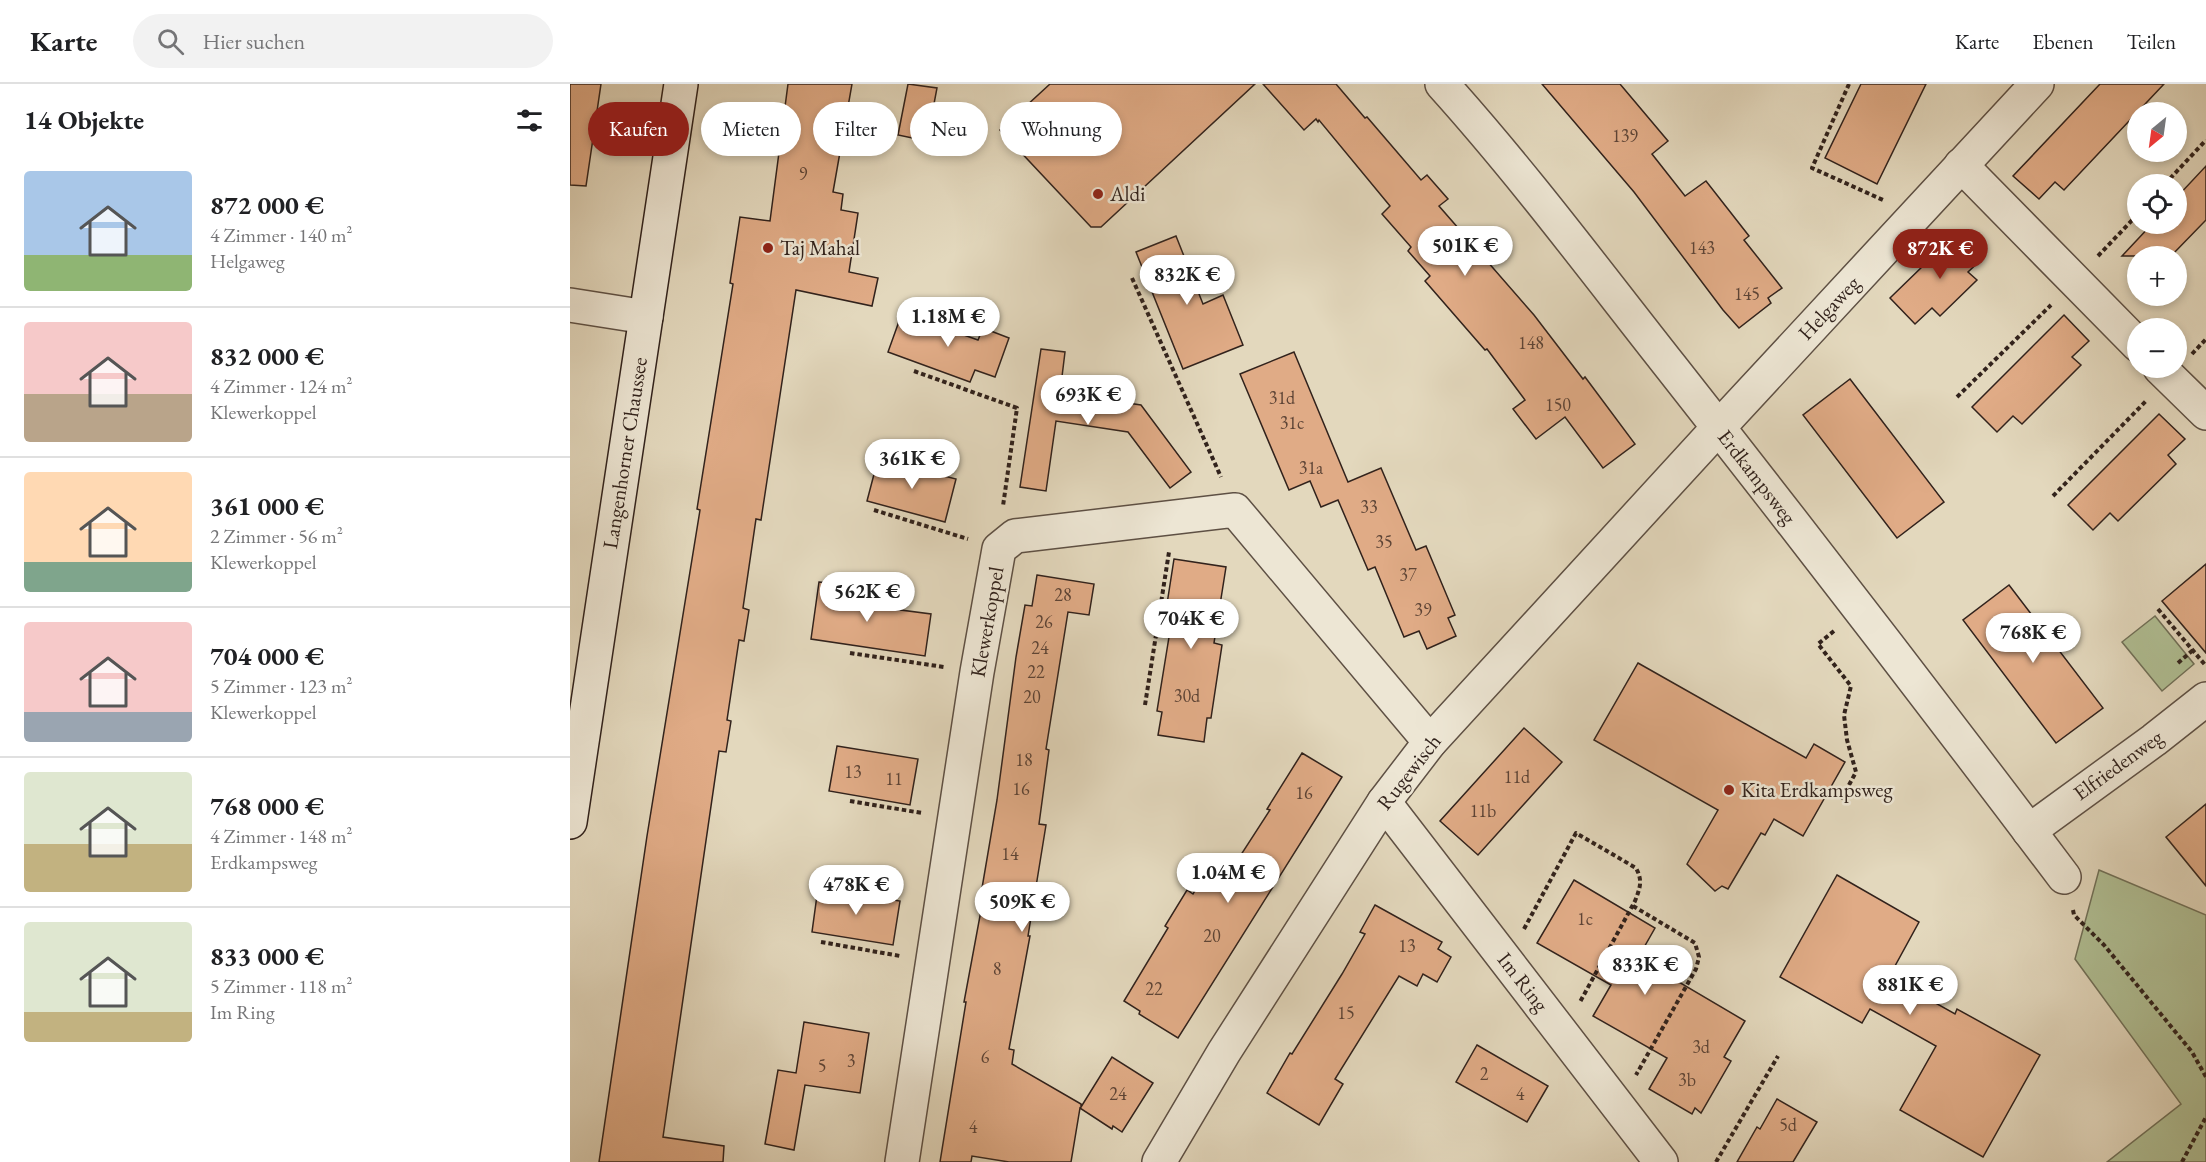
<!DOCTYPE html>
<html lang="de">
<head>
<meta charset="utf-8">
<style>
  :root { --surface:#fff; --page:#f2f2f2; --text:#202124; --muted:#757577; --line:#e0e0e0; --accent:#8f2418 }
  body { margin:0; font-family:"EB Garamond",serif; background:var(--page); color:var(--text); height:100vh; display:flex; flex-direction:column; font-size:22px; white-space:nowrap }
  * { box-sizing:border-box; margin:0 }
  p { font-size:20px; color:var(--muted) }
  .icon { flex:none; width:33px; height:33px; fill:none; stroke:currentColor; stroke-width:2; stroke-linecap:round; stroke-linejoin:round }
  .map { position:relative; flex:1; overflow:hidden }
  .sheet { display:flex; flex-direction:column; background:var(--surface); width:570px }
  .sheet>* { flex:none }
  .hud { position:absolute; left:18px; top:18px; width:570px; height:54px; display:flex; gap:12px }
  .needle { width:39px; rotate:209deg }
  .buttons { position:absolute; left:1557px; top:18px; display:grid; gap:12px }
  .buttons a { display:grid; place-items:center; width:60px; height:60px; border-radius:50%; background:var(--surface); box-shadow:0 3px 9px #0003; font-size:30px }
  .price { position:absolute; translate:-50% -51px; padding:0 14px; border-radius:21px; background:#fff; color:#222; font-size:20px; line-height:39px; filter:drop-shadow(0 2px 3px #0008) }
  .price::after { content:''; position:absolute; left:50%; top:36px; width:18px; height:14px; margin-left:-9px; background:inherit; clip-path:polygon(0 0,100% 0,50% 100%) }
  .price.on { background:var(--accent); color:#fff }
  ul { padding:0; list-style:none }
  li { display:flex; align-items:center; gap:18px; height:150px; padding:0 24px }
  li+li { border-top:2px solid var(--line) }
  li span { display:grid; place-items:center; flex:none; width:168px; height:120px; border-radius:6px; color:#555 }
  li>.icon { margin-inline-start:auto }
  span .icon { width:72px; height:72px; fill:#fffc; stroke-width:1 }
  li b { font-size:26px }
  h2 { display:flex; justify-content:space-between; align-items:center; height:72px; padding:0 24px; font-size:26px }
  .pill { padding:0 21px; border-radius:27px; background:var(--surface); box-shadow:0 3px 9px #0003; font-size:21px; line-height:54px }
  .pill.on { background:var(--accent); color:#fff }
  header { display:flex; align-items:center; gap:36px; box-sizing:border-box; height:84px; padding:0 30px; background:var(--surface); border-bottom:2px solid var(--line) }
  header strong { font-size:28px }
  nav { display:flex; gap:33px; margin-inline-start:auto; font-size:21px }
  .search { width:420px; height:54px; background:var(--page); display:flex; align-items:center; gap:15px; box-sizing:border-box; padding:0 21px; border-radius:33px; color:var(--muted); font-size:22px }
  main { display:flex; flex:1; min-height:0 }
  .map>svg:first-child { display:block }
  .green { fill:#b0bf94; stroke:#707058; stroke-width:1.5 }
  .building { fill:#e0ab86; stroke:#31221c; stroke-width:1.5 }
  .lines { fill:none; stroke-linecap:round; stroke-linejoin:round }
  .street-casing { stroke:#5e5044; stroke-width:36 }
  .secondary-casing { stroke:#31221c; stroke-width:36 }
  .path { stroke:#31221c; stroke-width:4; stroke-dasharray:4.5 3; stroke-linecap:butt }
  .street { stroke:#ede6d4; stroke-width:33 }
  .secondary { stroke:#ede6d4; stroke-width:33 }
  .poi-dot { fill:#8f2418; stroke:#ede6d4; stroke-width:2 }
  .labels { text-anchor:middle; stroke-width:5; stroke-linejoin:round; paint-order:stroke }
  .number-label { font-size:18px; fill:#5d4436 }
  .poi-label { font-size:21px; fill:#31221c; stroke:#ede6d4; text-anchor:start }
  .street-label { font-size:21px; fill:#31221c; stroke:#ede6d4 }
</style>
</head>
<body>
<header>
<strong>Karte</strong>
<div class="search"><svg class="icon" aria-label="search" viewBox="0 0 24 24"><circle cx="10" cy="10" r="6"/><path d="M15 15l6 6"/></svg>Hier suchen</div>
<nav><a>Karte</a><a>Ebenen</a><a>Teilen</a></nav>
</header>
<main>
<section class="sheet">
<h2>14 Objekte<svg class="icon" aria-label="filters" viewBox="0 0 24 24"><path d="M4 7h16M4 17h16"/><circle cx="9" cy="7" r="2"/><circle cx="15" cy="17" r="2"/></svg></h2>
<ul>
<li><span style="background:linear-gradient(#a9c7e8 70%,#8fb573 0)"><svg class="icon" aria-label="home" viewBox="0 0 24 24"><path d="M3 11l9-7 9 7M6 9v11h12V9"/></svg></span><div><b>872 000 €</b><p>4 Zimmer · 140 m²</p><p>Helgaweg</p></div></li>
<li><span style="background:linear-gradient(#f6c9c9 60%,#b9a48a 0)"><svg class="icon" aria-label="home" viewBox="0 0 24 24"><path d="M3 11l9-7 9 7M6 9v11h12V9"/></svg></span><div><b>832 000 €</b><p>4 Zimmer · 124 m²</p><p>Klewerkoppel</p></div></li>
<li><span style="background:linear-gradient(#ffd9b3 75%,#7fa58c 0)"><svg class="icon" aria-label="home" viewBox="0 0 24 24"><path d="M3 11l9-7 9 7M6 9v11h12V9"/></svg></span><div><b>361 000 €</b><p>2 Zimmer · 56 m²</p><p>Klewerkoppel</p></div></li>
<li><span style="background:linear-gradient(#f6c9c9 75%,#9aa5b1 0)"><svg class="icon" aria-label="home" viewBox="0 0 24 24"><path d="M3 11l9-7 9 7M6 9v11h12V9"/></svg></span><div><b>704 000 €</b><p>5 Zimmer · 123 m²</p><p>Klewerkoppel</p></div></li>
<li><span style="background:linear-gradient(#dfe7d0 60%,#c2b280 0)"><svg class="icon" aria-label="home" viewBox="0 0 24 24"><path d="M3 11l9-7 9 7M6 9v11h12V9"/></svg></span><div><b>768 000 €</b><p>4 Zimmer · 148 m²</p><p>Erdkampsweg</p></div></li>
<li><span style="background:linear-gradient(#dfe7d0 75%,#c2b280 0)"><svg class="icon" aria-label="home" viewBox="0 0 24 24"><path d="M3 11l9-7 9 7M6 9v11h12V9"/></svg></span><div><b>833 000 €</b><p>5 Zimmer · 118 m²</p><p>Im Ring</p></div></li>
</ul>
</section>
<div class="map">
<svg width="1636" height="1078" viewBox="0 0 1636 1078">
  <rect width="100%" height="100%" fill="#e3d8bd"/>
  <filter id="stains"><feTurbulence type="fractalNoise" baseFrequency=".00333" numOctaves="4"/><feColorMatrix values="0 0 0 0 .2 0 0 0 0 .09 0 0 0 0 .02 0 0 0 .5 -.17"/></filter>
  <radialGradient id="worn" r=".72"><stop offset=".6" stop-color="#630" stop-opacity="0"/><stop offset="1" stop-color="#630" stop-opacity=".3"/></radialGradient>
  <!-- green -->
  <g class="green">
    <path d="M1585,532l39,48 -32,27 -40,-49z"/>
    <path d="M1529,786l107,45v247h-99l74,-58 -106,-145z"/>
  </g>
  <!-- building -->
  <g class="building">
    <path d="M0,0h31l-15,102 -16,-1z"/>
    <path d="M218,0h64l-19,108 10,2 -2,16 17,3 -9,59 29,6 -6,28 -76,-16 -35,230 -5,-1 -13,89 6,2 -5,31 -5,-1 -12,80 4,1 -5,31 -7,-1 -56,386 61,9 -1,16h-124l48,-326 53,-326 -3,-1 36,-225 -3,-1 10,-66 30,4z"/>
    <path d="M338,0l29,4 -10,53 -29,-6z"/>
    <path d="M480,0h205l-154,143h-10l-91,-97z"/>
    <path d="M693,0h73l29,34 2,-1 54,63 6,-5 21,24 -9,7 95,109 49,64 2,-2 50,67 -32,24 -38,-51 -29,22 -23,-30 12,-9 -38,-51 -2,1 -60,-69 5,-5 -22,-25 3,-4 -29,-33 8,-8 -71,-86 -1,2 -2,-3 -12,11z"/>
    <path d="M972,0h78l48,57 -16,13 33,42 21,-15 43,55 -5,4 38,48 -14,10 3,5 -32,25 -16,-18 -89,-118z"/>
    <path d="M1291,0h65l-49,100 -52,-26z"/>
    <path d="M1530,0h64l-100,106 -9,-8 -16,17 -26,-23z"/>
    <path d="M1636,82v54l-35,36h-49l30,-32h24v-26z"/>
    <path d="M1390,146l25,26 -17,16 9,8 -37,36 -8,-8 -17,16 -25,-26z"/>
    <path d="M606,152l27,68 20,-9 20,50 -60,24 -47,-117z"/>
    <path d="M332,229l76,27 5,-12 26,10 -14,39 -20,-7 -5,12 -82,-30z"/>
    <path d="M1494,231l25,26 -17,16 9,8 -59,59 -9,-8 -16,16 -25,-25z"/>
    <path d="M471,265l24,3 -5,41 81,12 50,67 -21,16 -42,-56 -72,-11 -10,70 -26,-4z"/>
    <path d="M724,268l54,130 33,-14 35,82 10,-4 29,69 -7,3 8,18 -29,13 -8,-18 -15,6 -29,-70 -7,3 -30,-70 -17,7 -11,-26 -21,9 -49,-116z"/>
    <path d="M1280,295l94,123 -47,36 -94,-123z"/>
    <path d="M1589,330l26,25 -17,16 8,9 -58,57 -8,-8 -17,17 -25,-25z"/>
    <path d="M308,375l78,20 -11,43 -78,-21z"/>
    <path d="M604,475l52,8 -12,76 8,2 -11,73h-4l-3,24 -46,-7 4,-23 -5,-1 12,-74 -7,-1z"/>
    <path d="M1636,480v89l-44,-52z"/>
    <path d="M467,491l57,9 -5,31 -21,-3 -22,137 3,1 -10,74 7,1 -18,111h2l-21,113 5,1 -2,14 69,40v3l31,-50 41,26 -31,49 -9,-6 -1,3 -32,-21 -9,54h-62l-37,-6 -1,6h-31l26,-160h-2l21,-113 -3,-1 15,-88 19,-143 9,-52 7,1z"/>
    <path d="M249,498l31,3 -3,18 84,11 -6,42 -114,-17z"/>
    <path d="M1439,501l94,123 -47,35 -93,-123z"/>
    <path d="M1068,579l168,95 8,-14 31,18 -42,74 -29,-17 -9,16 -4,-2 -33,56 -6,-3 -7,5 -28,-27 31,-54 -124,-70z"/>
    <path d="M954,644l38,34 -84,93 -38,-34z"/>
    <path d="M267,662l81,13 -8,46 -81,-14z"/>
    <path d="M732,669l40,24 -164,261 -39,-24 1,-3 -16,-10 44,-73 -3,-2 22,-36 6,4 16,-27 17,11 44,-68 -3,-1z"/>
    <path d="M1636,720v82l-40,-49z"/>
    <path d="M1267,791l82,47 -30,55 66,37 2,-5 83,46 -57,102 -83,-47 36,-64 -66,-37 -8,14 -82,-46z"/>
    <path d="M1004,796l81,48 -17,30 107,63 -21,36 7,4 -30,52 -6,-5 -3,6 -43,-25 18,-31 -74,-42 18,-31 -74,-42z"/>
    <path d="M248,804l82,13 -7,44 -81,-13z"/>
    <path d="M805,821l67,37 -4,7 13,8 -14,25 -14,-8 -6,12 -18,-10 -64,103 8,5 -24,41 -52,-32 23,-40 2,1 50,-80 23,-40 -5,-2z"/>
    <path d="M234,938l65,11 -9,60 -55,-8 -11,65 -29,-6 13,-74 18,3z"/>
    <path d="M907,961l71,41 -21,36 -71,-40z"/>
    <path d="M1207,1015l40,23 -24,40h-56l20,-35 3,2z"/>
  </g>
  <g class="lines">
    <!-- street casing -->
    <g class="street-casing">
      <g id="street">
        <path d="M872,0c81,90 154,188 229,283 133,169 264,339 393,510"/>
        <path d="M1391,81l177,180"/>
        <path d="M0,221l76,12"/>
        <path d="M1590,284l46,45"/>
        <path d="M814,718l277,360"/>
        <path d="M1459,747l125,-91 52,-41"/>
        <path d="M332,1078l75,-490 22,-123 16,-13 220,-26 195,232"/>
        <path d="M589,1078l65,-110 160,-250 46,-60 289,-315 318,-343"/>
      </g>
    </g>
    <!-- secondary casing -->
    <g class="secondary-casing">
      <path id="secondary" d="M0,738l111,-738"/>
    </g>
    <!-- path -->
    <g class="path">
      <path d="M1279,0l-37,84 71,32"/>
      <path d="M1595,100l41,-44"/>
      <path d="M1528,172l40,-42"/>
      <path d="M562,194l89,199"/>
      <path d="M1622,270l14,-15"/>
      <path d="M344,287l103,37 -14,98"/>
      <path d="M1387,313l94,-92"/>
      <path d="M1483,412l94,-96"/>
      <path d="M304,426l94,29"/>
      <path d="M1588,525l48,57"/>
      <path d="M280,569l94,14"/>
      <path d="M1608,579l15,-13"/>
      <path d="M575,621l24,-153"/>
      <path d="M1259,706l13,8 14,-26 -9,-32 -3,-25 7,-29 -33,-42 16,-13"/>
      <path d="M280,717l72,12"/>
      <path d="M1063,822l62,37 4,14 -3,12 -60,106"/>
      <path d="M1503,826l1,5 30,30 88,107 14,25"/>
      <path d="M954,845l52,-96 60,35c7,13 4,20 -1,33l-55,101"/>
      <path d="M251,858l79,14"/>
      <path d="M1146,1078l62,-106"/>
      <path d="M1612,1078l24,-45"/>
    </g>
    <!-- street -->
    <use href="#street" class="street"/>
    <!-- secondary -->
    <use href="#secondary" class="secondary"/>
  </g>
  <!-- markers -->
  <g class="poi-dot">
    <circle cx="528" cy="110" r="6"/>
    <circle cx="198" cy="164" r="6"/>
    <circle cx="1159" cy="706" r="6"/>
  </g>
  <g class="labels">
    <!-- number labels -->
    <g class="number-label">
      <text x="1055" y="58">139</text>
      <text x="233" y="96">9</text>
      <text x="1132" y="170">143</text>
      <text x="1177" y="216">145</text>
      <text x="961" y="265">148</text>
      <text x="712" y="320">31d</text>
      <text x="988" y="327">150</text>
      <text x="722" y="345">31c</text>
      <text x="741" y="390">31a</text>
      <text x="799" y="429">33</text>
      <text x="814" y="464">35</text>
      <text x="838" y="497">37</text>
      <text x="493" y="517">28</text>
      <text x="853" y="532">39</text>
      <text x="474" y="544">26</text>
      <text x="470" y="570">24</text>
      <text x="466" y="594">22</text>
      <text x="617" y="618">30d</text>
      <text x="462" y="619">20</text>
      <text x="454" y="682">18</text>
      <text x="283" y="694">13</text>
      <text x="947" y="699">11d</text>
      <text x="324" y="701">11</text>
      <text x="451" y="711">16</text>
      <text x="734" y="715">16</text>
      <text x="913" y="733">11b</text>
      <text x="440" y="776">14</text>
      <text x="1015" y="841">1c</text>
      <text x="642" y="858">20</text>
      <text x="837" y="868">13</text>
      <text x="427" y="891">8</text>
      <text x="584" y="911">22</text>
      <text x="776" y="935">15</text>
      <text x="1131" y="969">3d</text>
      <text x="415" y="979">6</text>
      <text x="281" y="983">3</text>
      <text x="252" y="988">5</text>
      <text x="914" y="996">2</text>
      <text x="1117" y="1002">3b</text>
      <text x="548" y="1016">24</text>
      <text x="950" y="1016">4</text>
      <text x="1218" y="1047">5d</text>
      <text x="403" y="1049">4</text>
    </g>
    <!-- poi labels -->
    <g class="poi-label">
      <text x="540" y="117">Aldi</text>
      <text x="210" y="171">Taj Mahal</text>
      <text x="1171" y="713">Kita Erdkampsweg</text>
    </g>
    <!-- street labels -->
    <g class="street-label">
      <text transform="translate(1259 224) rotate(-47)" y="7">Helgaweg</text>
      <text transform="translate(55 369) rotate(-81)" y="7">Langenhorner Chaussee</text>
      <text transform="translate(1187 393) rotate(52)" y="7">Erdkampsweg</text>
      <text transform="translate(417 538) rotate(-80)" y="7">Klewerkoppel</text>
      <text transform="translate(1548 681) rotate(-36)" y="7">Elfriedenweg</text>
      <text transform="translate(839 688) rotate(-52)" y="7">Rugewisch</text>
      <text transform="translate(953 898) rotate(52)" y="7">Im Ring</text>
    </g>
  </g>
  <rect width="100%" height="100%" filter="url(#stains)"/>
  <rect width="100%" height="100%" fill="url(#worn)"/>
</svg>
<div class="buttons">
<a><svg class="needle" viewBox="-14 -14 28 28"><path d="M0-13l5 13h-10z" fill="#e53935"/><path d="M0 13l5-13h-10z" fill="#757577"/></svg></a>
<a><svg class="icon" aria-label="locate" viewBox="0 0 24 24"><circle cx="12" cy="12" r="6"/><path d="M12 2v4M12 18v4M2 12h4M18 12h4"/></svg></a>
<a>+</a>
<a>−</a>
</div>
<b class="price" style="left:895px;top:193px">501K €</b>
<b class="price on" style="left:1370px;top:196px">872K €</b>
<b class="price" style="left:617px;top:222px">832K €</b>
<b class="price" style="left:378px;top:264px">1.18M €</b>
<b class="price" style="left:518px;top:342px">693K €</b>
<b class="price" style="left:342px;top:406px">361K €</b>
<b class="price" style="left:297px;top:539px">562K €</b>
<b class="price" style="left:621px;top:566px">704K €</b>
<b class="price" style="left:1463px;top:580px">768K €</b>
<b class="price" style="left:658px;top:820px">1.04M €</b>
<b class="price" style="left:286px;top:832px">478K €</b>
<b class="price" style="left:452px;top:849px">509K €</b>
<b class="price" style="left:1075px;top:912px">833K €</b>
<b class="price" style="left:1340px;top:932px">881K €</b>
<div class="hud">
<a class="pill on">Kaufen</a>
<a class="pill">Mieten</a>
<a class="pill">Filter</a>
<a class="pill">Neu</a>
<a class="pill">Wohnung</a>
</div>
</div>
</main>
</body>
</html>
